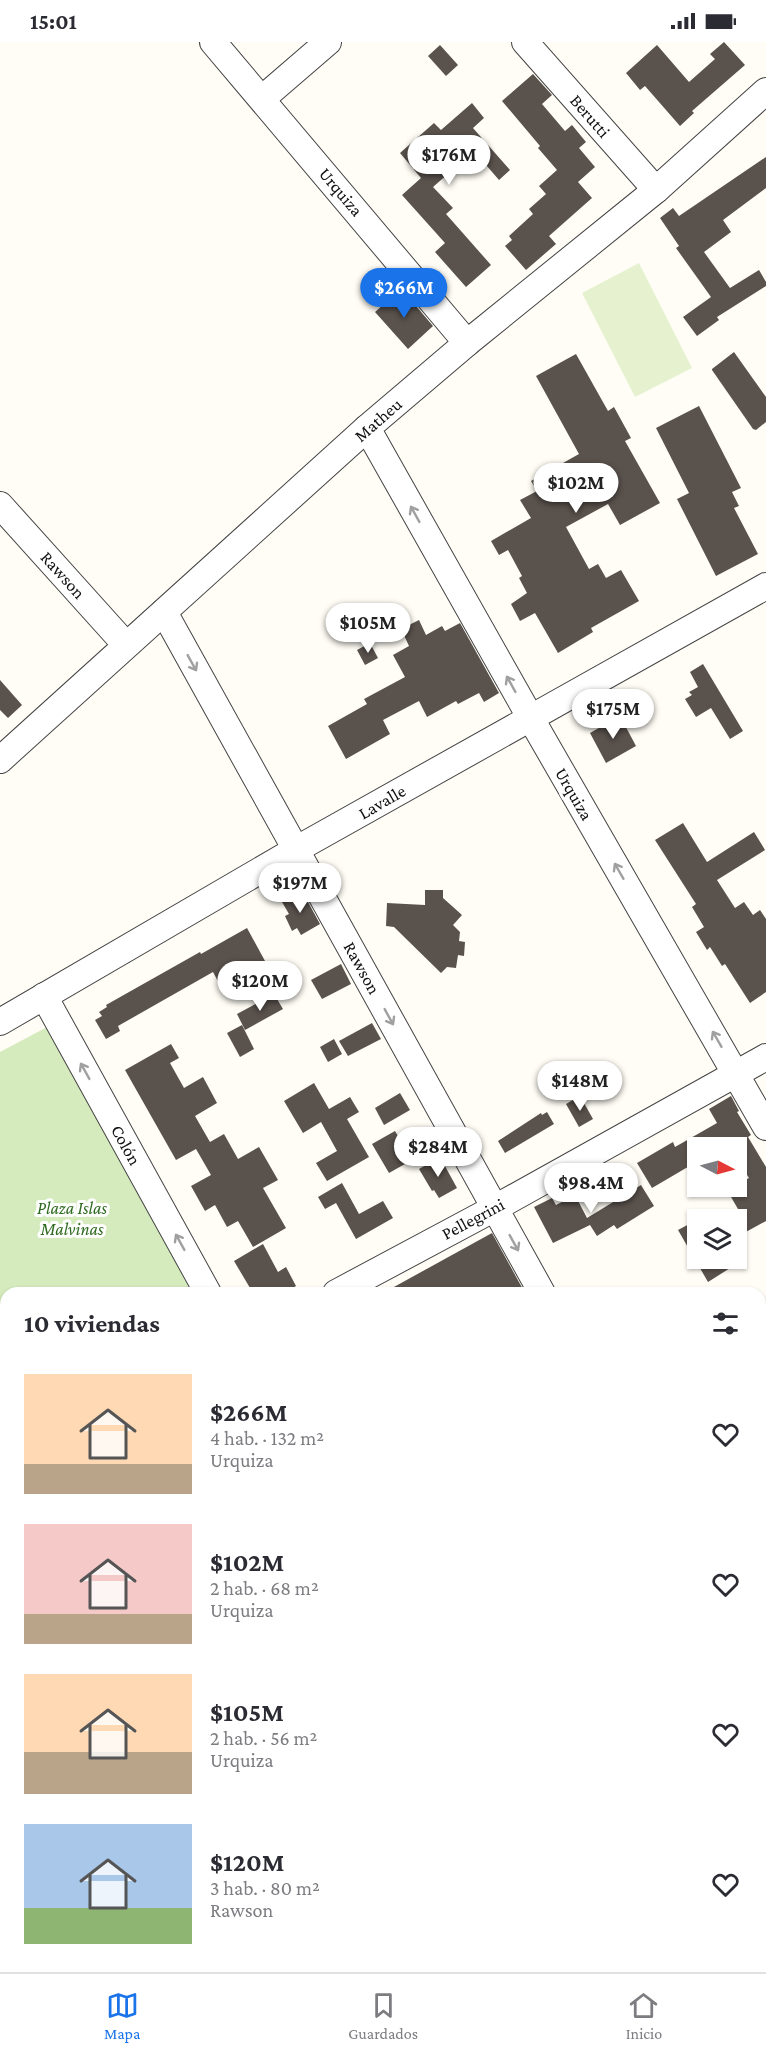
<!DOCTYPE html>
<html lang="es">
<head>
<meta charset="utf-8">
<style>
  :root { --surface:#fff; --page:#f2f2f3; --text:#2b2b33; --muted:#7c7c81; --line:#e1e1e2; --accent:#1a73e8 }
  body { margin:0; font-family:"Crimson Pro",serif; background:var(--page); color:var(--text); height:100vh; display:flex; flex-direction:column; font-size:22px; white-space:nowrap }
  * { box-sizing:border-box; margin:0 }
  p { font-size:20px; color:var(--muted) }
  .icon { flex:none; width:33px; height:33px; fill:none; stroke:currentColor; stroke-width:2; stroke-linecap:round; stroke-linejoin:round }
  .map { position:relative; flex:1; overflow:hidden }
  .details { position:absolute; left:0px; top:1245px; width:766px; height:686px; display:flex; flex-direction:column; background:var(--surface); border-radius:18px 18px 0 0; box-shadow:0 2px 4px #0004 }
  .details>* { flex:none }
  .needle { width:39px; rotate:96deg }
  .tools { position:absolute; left:687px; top:1095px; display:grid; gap:12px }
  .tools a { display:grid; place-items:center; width:60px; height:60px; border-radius:0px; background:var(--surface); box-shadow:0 2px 4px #0004; font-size:30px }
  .price { position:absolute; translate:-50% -51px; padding:0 14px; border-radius:21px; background:#fff; color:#222; font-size:20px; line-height:39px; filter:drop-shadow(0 2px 3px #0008) }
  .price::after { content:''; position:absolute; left:50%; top:36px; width:18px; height:14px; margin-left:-9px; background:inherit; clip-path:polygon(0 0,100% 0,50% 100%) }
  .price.on { background:var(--accent); color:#fff }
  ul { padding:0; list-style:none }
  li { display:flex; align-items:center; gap:18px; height:150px; padding:0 24px }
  li span { display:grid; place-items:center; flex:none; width:168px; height:120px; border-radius:0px; color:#555 }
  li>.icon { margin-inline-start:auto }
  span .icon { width:72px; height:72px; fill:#fffc; stroke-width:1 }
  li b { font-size:26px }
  h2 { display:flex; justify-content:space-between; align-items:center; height:72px; padding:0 24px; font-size:26px }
  .status { display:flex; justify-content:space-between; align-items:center; height:42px; padding:0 30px; background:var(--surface); direction:ltr }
  .status svg { height:16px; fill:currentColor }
  .dock { display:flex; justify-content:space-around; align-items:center; height:84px; border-top:2px solid var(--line); background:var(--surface); font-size:16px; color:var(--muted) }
  .dock a { display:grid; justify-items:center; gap:3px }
  .dock .on { color:var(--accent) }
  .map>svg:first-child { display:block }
  .green { fill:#d5ebbd }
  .pitch { fill:#e6f2cf }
  .building { fill:#5a524d }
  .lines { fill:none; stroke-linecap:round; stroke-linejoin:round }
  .minor-casing { stroke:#444; stroke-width:28 }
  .minor { stroke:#fff; stroke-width:26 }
  .oneway { stroke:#a0a0a0 }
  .labels { text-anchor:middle; stroke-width:6; stroke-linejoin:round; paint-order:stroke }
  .street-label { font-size:18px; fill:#111; stroke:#fff }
  .park-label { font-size:18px; font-style:italic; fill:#2f6b1f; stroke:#fff }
</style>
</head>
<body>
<div class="status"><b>15:01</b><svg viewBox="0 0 49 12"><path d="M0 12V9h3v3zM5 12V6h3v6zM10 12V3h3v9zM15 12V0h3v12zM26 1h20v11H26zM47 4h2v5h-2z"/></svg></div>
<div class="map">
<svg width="766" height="1930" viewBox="0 0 766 1930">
  <rect width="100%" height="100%" fill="#fffdf5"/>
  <!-- green -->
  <path class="green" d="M51,983l141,268h-186v161l-6,3v-405z"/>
  <!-- pitch -->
  <path class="pitch" d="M639,221l53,105 -57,29 -53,-104z"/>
  <!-- building -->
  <g class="building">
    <path d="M724,0l21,23 -53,46 2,2 -14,13 -35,-40 -5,4 -14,-17 31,-28 32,37 26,-23 -5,-5z"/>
    <path d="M440,3l18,20 -12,11 -18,-20z"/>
    <path d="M533,32l19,21 -10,9 23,27 7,-6 14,17 -7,6 16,19 -17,15 14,16 -43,38 7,8 -30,26 -21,-24 7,-6 -3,-4 24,-22 -4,-5 17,-15 -7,-8 18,-16 -19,-22 2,-2 -38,-45z"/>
    <path d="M472,61l12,15 -11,10 37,42 -11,10 -25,-29 -41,36 20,21 -7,6 45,51 -25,22 -31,-35 10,-9 -43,-48 19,-17 -21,-25 34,-30 7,7z"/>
    <path d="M766,115v31l-43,32 8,12 -27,20 26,36 29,-18 7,12v4l-49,31 2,3 -22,16 -14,-19 28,-20 -35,-49 3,-2 -19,-28 13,-10 6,8z"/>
    <path d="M400,248l9,10 1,-1 23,27 -25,23 -33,-37z"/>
    <path d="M734,310l32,45v25l-10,8 -3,-1 -41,-59v-1z"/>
    <path d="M576,312l32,57 6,-4 17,31 -6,3 35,62 -40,22 -12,-21 -42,23 23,42 9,-5 8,14 15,-8 18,31 -48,27 2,4 -35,21 -23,-40 -15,8 -9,-17 16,-11 -8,-15 3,-2 -14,-26 -9,5 -8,-14 40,-23 -11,-18 17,-9 -6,-10 48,-27 -43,-78z"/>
    <path d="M699,364l42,82 -9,4 7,14 -5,2 24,46 -42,22 -39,-77 12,-6 -33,-65z"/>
    <path d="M419,578l7,15 16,-9 3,5 15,-8 39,70 -15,9 -5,-9 -21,11 -2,-3 -29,16 -8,-16 -36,19 7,14 -44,25 -18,-33 39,-22 -3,-5 41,-22 -12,-22 16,-9 -8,-17z"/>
    <path d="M370,601l8,15 -13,7 -8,-15z"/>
    <path d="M703,622l40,67 -13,8 -19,-31 -15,9 -11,-18 7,-4 -3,-3 9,-5 -8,-15z"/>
    <path d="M0,638l22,25 -14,13 -8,-8z"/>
    <path d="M620,674l16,30 -30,17 -16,-30z"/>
    <path d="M683,781l24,39 47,-30 11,18 -48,30 18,28 9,-6 9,13 7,-5 6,9v73l-16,11 -25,-39 -3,2 -12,-19 -3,3 -11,-18 8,-5 -12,-20 4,-3 -41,-64z"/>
    <path d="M425,848h18v8l19,17 -9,10 7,7 -1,9 6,1 -1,14 -6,-1 -2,13 -9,-1 -6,6 -47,-46 -8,-1 1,-23 38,2z"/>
    <path d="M302,849l18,33 -19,11 -4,-7 -5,3 -7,-15 4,-2 -7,-12z"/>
    <path d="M247,886l18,33 -45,24 -7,-13 -95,54 2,5 -14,8 -11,-19 7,-4 -3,-4 8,-5 -1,-2 94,-53 1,2z"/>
    <path d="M341,922l10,20 -29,15 -11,-19z"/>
    <path d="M274,952l9,15 -38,21 -8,-16z"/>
    <path d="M372,981l9,16 -33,17 -9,-15z"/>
    <path d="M242,983l12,24 -14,8 -13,-24z"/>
    <path d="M334,997l8,15 -14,8 -8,-15z"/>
    <path d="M171,1002l8,14 -9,5 14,25 19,-11 14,26 -22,13 15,26 14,-8 14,25 21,-12 19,33 -15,8 23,40 -33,19 -15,-26 -11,6 -12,-22 -10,6 -14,-25 20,-11 -15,-26 -20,11 -51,-90z"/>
    <path d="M314,1041l15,26 21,-12 9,15 -12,7 22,38 -42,24 -11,-18 21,-12 -16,-29 -18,11 -19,-32z"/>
    <path d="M400,1051l10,17 -26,15 -9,-17z"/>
    <path d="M580,1054l13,23 -14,8 -13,-23z"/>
    <path d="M731,1054l8,15 -2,1 14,23 -3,2 18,30v54l-22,12 -8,-14 6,-3 -15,-26 9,-4v-1l13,-7 -13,-20v-10h-38v13l-46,27 -15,-25 36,-21 2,5 42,-24 -8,-14z"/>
    <path d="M547,1070l7,12 -49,29 -7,-12 43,-28 1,2z"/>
    <path d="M395,1089l17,29 -23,13 -17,-29z"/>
    <path d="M440,1115l17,31 -18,10 -5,-8 -2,1 -13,-22z"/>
    <path d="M342,1141l17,31 24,-13 10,17 -37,21 -20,-36 -11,6 -7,-12z"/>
    <path d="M641,1143l13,21 -37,23 -3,-4 -17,11 -7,-11 -37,18 -19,-36 18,-9 4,7 19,-10 12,23z"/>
    <path d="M693,1180l5,9v27h48l-38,24 -30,-52z"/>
    <path d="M492,1191l33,60h-142z"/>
    <path d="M263,1202l15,28 8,-5 10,19 -12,7h-31l-19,-32z"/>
  </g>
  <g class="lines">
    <!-- minor casing -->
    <g class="minor-casing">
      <g id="minor">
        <path d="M213,0l254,301"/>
        <path d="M525,0l131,148"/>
        <path d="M263,56l65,-56"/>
        <path d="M367,386l163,289 236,410"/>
        <path d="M0,463l126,140"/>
        <path d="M164,570l378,681"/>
        <path d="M0,718l367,-332 100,-85 189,-153 110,-99"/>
        <path d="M44,954l164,297"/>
        <path d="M0,980l297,-173 469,-263"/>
        <path d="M336,1251l159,-85 271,-151"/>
        <path d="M0,1433l6,-3"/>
        <path d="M760,1465l6,-3"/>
        <path d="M0,1536l6,10"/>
        <path d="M760,1637l6,9"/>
        <path d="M0,1899l6,-4"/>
        <path d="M223,1924l3,6"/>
        <path d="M587,1924l3,6"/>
        <path d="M754,1930l12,-7"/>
      </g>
    </g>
    <!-- minor -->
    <use href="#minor" class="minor"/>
  </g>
  <!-- one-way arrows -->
  <defs><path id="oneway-shaft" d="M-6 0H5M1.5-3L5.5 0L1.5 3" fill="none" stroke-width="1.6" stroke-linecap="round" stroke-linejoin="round" transform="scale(1.5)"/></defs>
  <g class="oneway">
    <use href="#oneway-shaft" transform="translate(415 472) rotate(-119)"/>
    <use href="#oneway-shaft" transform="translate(192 621) rotate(61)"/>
    <use href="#oneway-shaft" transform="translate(511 642) rotate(-119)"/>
    <use href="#oneway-shaft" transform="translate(619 829) rotate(-120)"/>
    <use href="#oneway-shaft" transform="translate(389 975) rotate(61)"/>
    <use href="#oneway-shaft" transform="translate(717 997) rotate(-120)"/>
    <use href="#oneway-shaft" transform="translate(85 1029) rotate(-119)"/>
    <use href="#oneway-shaft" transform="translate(180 1200) rotate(-119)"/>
    <use href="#oneway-shaft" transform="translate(514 1201) rotate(61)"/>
  </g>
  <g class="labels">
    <!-- street labels -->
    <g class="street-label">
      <text transform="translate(590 74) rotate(49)" y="6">Berutti</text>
      <text transform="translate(341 150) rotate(50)" y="6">Urquiza</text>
      <text transform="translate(378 378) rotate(-41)" y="6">Matheu</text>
      <text transform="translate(63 533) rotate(48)" y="6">Rawson</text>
      <text transform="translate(574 752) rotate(60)" y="6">Urquiza</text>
      <text transform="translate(382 760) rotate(-30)" y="6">Lavalle</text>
      <text transform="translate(362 926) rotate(61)" y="6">Rawson</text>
      <text transform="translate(126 1103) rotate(61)" y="6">Colón</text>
      <text transform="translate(473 1177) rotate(-28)" y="6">Pellegrini</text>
    </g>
    <!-- park labels -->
    <g class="park-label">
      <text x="72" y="1172">Plaza Islas<tspan x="72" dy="21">Malvinas</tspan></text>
    </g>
  </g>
</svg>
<div class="tools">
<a><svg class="needle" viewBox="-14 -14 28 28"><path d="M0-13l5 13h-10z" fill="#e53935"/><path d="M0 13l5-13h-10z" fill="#7c7c81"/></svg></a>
<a><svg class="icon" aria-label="layers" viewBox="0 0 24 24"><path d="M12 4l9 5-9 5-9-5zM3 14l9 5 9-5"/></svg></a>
</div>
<b class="price" style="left:449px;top:144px">$176M</b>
<b class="price on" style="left:404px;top:277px">$266M</b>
<b class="price" style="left:576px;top:472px">$102M</b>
<b class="price" style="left:368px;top:612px">$105M</b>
<b class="price" style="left:613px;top:698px">$175M</b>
<b class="price" style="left:300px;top:872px">$197M</b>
<b class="price" style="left:260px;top:970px">$120M</b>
<b class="price" style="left:580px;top:1070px">$148M</b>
<b class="price" style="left:438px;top:1136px">$284M</b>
<b class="price" style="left:591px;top:1172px">$98.4M</b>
<section class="details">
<h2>10 viviendas<svg class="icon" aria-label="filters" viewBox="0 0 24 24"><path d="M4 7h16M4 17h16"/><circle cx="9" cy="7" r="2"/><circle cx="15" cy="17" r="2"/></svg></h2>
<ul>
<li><span style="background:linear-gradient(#ffd9b3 75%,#b9a48a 0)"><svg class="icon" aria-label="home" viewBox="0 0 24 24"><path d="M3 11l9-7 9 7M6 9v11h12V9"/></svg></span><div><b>$266M</b><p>4 hab. · 132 m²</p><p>Urquiza</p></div><svg class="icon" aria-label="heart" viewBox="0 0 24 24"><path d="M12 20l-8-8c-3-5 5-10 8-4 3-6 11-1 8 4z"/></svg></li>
<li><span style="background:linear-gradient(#f6c9c9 75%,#b9a48a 0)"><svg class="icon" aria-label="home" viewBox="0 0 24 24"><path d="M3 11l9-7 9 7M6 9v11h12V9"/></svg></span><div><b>$102M</b><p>2 hab. · 68 m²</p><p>Urquiza</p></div><svg class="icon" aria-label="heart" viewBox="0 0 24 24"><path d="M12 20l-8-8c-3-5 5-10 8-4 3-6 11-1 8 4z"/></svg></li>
<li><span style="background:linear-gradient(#ffd9b3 65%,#b9a48a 0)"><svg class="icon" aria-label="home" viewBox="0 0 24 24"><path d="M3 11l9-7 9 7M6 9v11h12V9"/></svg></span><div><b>$105M</b><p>2 hab. · 56 m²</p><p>Urquiza</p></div><svg class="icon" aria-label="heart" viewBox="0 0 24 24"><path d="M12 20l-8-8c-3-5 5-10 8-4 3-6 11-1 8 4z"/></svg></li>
<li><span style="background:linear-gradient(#a9c7e8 70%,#8fb573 0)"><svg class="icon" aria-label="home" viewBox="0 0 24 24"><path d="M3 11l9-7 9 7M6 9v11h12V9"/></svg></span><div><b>$120M</b><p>3 hab. · 80 m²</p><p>Rawson</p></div><svg class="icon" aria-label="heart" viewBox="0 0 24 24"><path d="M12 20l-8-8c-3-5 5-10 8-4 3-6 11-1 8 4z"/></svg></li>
</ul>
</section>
</div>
<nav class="dock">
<a class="on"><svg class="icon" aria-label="map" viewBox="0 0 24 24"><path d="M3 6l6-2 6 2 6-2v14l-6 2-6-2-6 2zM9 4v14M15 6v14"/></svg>Mapa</a>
<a><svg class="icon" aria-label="saved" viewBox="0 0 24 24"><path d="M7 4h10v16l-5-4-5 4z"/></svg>Guardados</a>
<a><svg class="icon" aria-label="home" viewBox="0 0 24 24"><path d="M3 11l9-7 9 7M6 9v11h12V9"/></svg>Inicio</a>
</nav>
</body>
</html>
